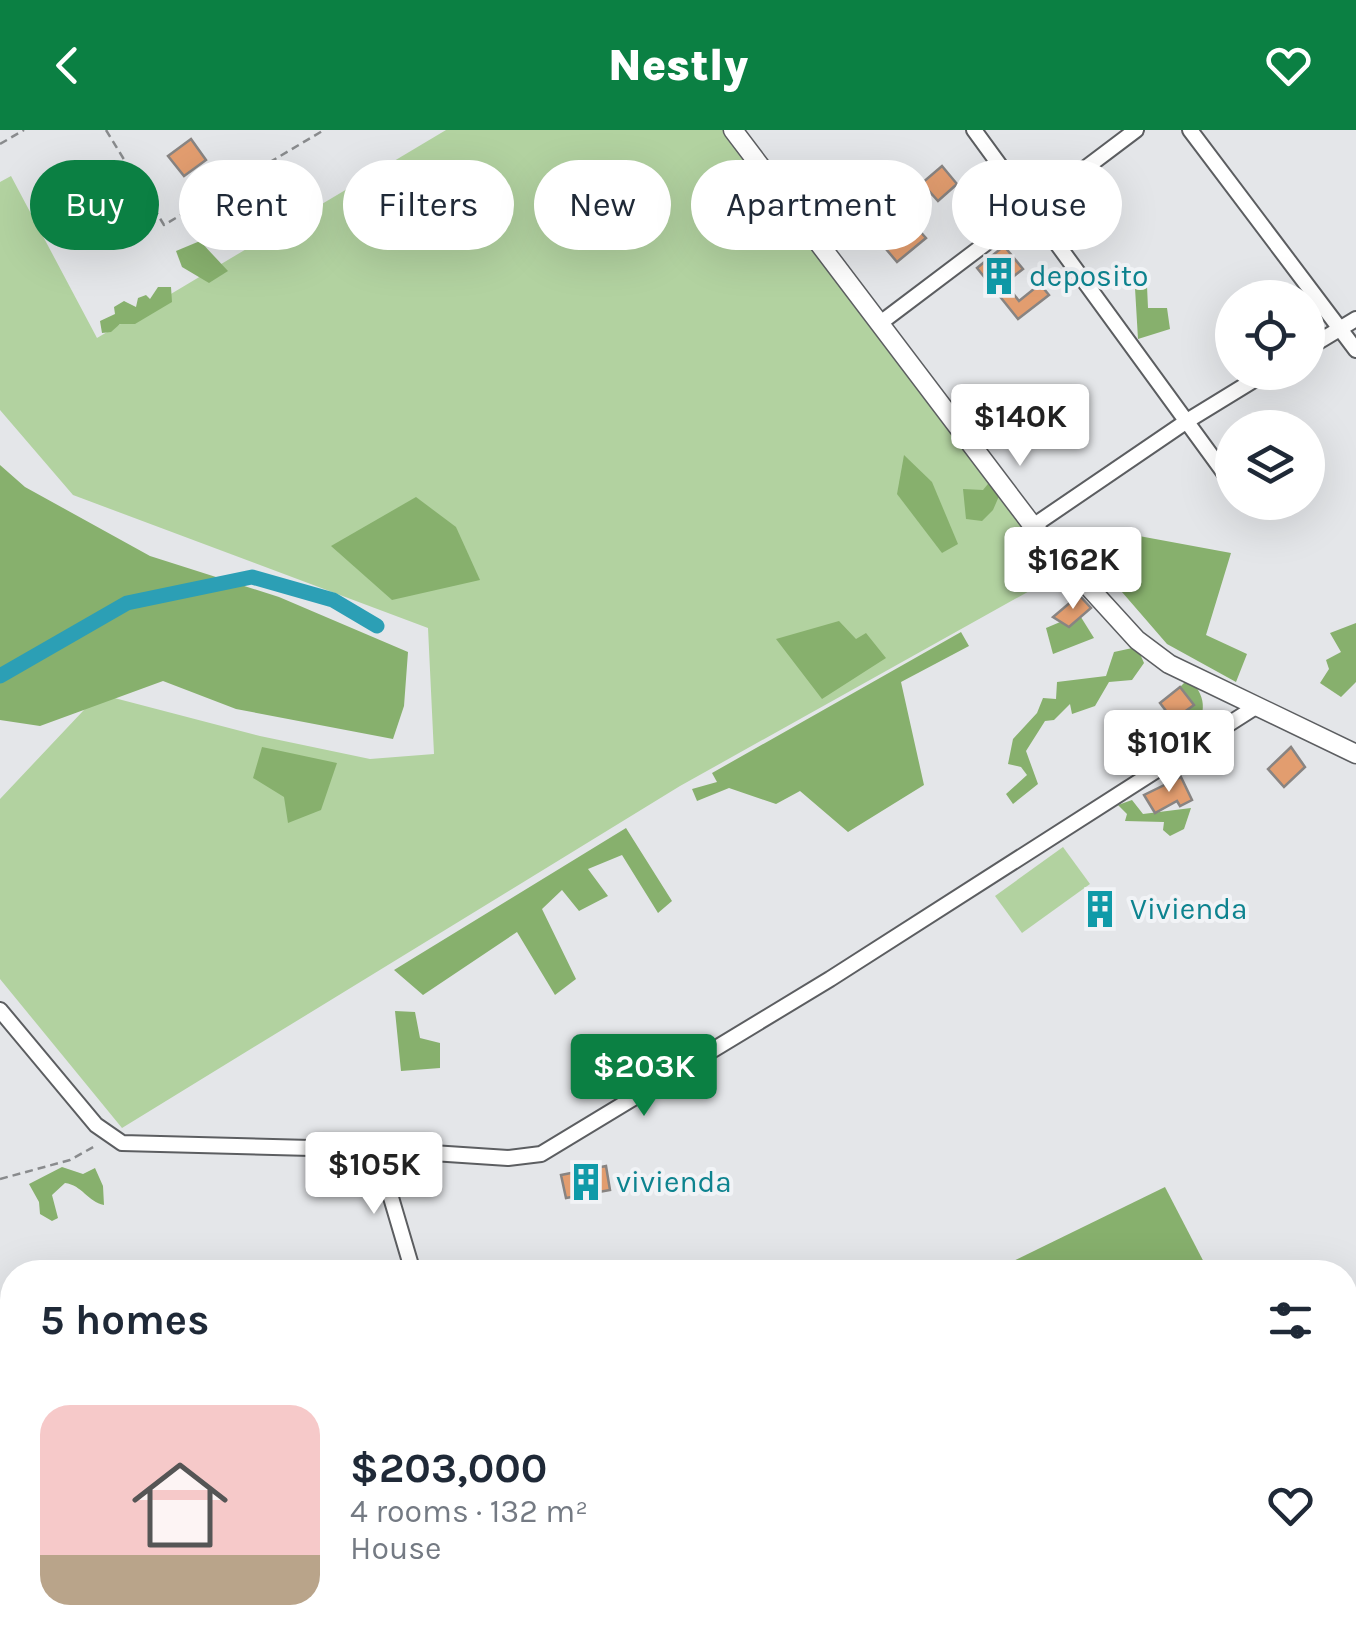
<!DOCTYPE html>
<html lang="en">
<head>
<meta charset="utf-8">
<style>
  :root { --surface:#fff; --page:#f6f6f7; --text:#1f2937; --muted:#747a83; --line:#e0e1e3; --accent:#0b8043 }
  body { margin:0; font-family:Karla,sans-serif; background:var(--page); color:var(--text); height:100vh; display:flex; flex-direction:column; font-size:38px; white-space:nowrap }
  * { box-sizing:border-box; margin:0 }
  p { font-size:32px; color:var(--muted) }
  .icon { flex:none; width:55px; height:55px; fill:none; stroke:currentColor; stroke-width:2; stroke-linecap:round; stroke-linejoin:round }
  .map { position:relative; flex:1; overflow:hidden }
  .sheet { position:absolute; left:0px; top:1130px; width:1358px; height:392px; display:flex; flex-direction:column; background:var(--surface); border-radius:40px 40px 0 0; box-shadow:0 10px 40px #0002 }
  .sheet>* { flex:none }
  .top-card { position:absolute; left:30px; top:30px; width:1298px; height:90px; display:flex; gap:20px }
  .tools { position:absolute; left:1215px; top:150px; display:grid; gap:20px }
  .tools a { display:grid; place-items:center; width:110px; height:110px; border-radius:50%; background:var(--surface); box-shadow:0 10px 40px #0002; font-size:50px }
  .price { position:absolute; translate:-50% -85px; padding:0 22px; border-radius:10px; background:#fff; color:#222; font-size:32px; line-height:65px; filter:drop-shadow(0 2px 5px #0008) }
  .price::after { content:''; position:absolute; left:50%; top:60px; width:30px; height:22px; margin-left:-15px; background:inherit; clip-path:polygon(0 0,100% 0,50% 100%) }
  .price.on { background:var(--accent); color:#fff }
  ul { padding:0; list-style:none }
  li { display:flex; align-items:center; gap:30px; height:250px; padding:0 40px }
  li+li { border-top:2px solid var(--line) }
  li span { display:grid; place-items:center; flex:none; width:280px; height:200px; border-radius:30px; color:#555 }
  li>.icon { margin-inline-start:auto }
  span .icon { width:120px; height:120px; fill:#fffc; stroke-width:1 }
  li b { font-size:42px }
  h2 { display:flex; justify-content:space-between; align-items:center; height:120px; padding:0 40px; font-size:42px }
  .chip { padding:0 35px; border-radius:45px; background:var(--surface); box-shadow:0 10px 40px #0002; font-size:35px; line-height:90px }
  .chip.on { background:var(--accent); color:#fff }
  header { display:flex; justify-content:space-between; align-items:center; height:130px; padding:0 40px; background:var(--accent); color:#fff; font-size:45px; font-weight:800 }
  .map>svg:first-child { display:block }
  .green { fill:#b2d2a0 }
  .forest { fill:#87b06d }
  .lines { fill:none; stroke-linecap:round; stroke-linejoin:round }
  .canal { stroke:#2c9fb5; stroke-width:15 }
  .building { fill:#e29d6f; stroke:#888482; stroke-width:2.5 }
  .minor-casing { stroke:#5c5e61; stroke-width:18 }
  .tertiary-casing { stroke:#5c5e61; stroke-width:21 }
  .path { stroke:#898b8d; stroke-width:2.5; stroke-dasharray:8 5; stroke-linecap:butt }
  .minor { stroke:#fff; stroke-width:14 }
  .tertiary { stroke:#fff; stroke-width:18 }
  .labels { text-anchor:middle; stroke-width:8; stroke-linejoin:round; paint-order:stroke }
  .culture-label { font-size:30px; fill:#0d838f; stroke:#f1f3f6; text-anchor:start }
</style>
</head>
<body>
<header><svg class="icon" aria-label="back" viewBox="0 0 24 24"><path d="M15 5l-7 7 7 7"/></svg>Nestly<svg class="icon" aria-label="heart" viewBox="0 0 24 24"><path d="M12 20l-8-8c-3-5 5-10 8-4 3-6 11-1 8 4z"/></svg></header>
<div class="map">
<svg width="1356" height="1522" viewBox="0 0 1356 1522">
  <rect width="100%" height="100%" fill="#e4e6e9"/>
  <!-- green -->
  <g class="green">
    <path d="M446,0h295l326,440 -387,216 -558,342 -122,-149v-180l99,-105 161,42 110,23 64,-5 -6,-126 -355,-133 -73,-85v-228l11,-6 86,162z"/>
    <path d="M1063,717l27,37 -68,49 -27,-37z"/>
  </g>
  <!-- forest -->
  <g class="forest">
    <path d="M200,111l28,30 -19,12 -27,-16 -6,-16z"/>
    <path d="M1147,156l1,22h19l3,21 -32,10 -3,-51z"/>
    <path d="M158,157h13l1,15 -37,22h-15l-9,8 -9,1 -2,-12 15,-7 -1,-7 10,-6 12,6 2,-9 8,-3 4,4z"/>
    <path d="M904,325l28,27 26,62 -16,9 -45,-59z"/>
    <path d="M0,335l25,22 125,69 129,41 129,55 -4,54 -11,33 -157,-30 -73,-28 -123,45 -40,-6z"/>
    <path d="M997,343l9,7 -13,30 -11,11 -16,-2 -3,-30 20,1z"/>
    <path d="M416,367l40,30 24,53 -88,20 -61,-54z"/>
    <path d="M1139,406l92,17 -25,82 41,19 -11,28 -69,-38 -71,-82z"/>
    <path d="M1079,484l15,24 -41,16 -7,-26z"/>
    <path d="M839,491l17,18 10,-6 20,25 -64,41 -46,-60z"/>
    <path d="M1356,493v59l-15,15 -21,-14 9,-14 -3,-9 15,-8 -11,-19z"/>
    <path d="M961,502l8,14 -68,36 23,103 -76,47 -48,-41 -24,13 -47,-16 -32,13 -5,-12 25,-7 -5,-9z"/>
    <path d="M1137,517l7,16 -12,17 -23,2 -14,24 -23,8 -2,-10 -16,16 -9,1 -19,30 12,33 -25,20 -7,-10 21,-19 -6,-8 -13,-3 5,-25 24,-26 6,-15 13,1 1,-17 49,-6 8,-24z"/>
    <path d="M1189,548c21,23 15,36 3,62l-22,5 7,-27 16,-13 -13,-18z"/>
    <path d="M262,617l75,16 -16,47 -33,13 -4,-26 -31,-19z"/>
    <path d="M1132,670l11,14 48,-6 -7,21 -14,7 -7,-6 1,-8 -39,-1 2,-7 -9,-9z"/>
    <path d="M626,698l46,73 -14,12 -36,-58 -34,14 20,27 -29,15 -17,-21 -20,19 34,70 -21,16 -38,-63 -94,63 -29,-25z"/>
    <path d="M395,881l20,1 5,26 20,5v25l-39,3z"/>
    <path d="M62,1037l21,7 12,-6 8,18 1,19c-16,-3 -22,-20 -39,-22l-13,12 6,23 -6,3 -12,-7 -1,-12 -10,-18z"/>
    <path d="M1165,1057l44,85h-218z"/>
    <path d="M1345,1405l11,23v94h-397l-3,-7 9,-5h380z"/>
    <path d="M864,1510h84l1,12h-201z"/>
  </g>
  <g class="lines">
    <!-- canal -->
    <path class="canal" d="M0,546l127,-73 125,-26 81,23 44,26"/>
  </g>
  <!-- building -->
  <g class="building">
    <path d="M191,9l15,21 -22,16 -16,-20z"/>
    <path d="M942,36l15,18 -19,17 -16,-18z"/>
    <path d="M908,88l18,20 -29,24 -17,-20z"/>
    <path d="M1004,116l19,23 -18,14 14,18 21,-17 9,11 -31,24 -41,-51z"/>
    <path d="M1079,465l12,13 -22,19 -16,-10z"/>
    <path d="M1180,557l14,18 -21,15 -13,-17z"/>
    <path d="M1291,617l14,20 -21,20 -16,-18z"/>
    <path d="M1181,647l11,23 -12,6 -3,-5 -22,12 -11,-18z"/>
    <path d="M606,1036l4,24 -44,8 -5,-23z"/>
  </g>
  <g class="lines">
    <!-- minor casing -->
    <g class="minor-casing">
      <g id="minor">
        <path d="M974,0l256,351"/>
        <path d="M1190,0l166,220"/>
        <path d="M879,194l257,-194"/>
        <path d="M1308,218l48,-29"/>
        <path d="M1033,396l154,-105 80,-49"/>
        <path d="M0,880l96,115 26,18 265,7 121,8 33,-4 289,-175 427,-273"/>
        <path d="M377,1020l36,122"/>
        <path d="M212,1510l6,12"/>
      </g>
    </g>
    <!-- tertiary casing -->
    <g class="tertiary-casing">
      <path id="tertiary" d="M733,0l300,396 104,114 32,24 187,90"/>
    </g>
    <!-- path -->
    <g class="path">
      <path d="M106,0l58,95 160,-95"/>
      <path d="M0,14l24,-14"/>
      <path d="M0,1049l70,-19 27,-15"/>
    </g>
    <!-- minor -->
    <use href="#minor" class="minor"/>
    <!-- tertiary -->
    <use href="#tertiary" class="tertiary"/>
  </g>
  <!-- icons -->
  <defs>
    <g id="building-bare" transform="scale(3)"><path d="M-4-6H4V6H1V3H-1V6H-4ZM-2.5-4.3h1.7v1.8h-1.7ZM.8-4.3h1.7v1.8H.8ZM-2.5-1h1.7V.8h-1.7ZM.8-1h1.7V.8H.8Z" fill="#0f9aa8" stroke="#f1f3f6" stroke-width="2.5" paint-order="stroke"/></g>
  </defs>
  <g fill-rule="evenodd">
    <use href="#building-bare" x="999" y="146"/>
    <use href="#building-bare" x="1100" y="779"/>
    <use href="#building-bare" x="586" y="1052"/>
  </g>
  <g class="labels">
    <!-- culture labels -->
    <g class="culture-label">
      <text x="1029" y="156">deposito</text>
      <text x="1130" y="789">Vivienda</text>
      <text x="616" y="1062">vivienda</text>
    </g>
  </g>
</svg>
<div class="tools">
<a><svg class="icon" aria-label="locate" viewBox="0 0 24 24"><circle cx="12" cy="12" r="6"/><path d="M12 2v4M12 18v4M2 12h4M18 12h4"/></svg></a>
<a><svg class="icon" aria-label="layers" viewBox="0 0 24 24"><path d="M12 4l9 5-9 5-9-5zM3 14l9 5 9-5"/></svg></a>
</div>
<b class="price" style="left:1020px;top:339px">$140K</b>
<b class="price" style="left:1073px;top:482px">$162K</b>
<b class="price" style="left:1169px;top:665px">$101K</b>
<b class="price on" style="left:644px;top:989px">$203K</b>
<b class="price" style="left:374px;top:1087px">$105K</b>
<div class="top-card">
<a class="chip on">Buy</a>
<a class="chip">Rent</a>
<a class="chip">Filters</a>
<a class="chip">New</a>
<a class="chip">Apartment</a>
<a class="chip">House</a>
</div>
<section class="sheet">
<h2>5 homes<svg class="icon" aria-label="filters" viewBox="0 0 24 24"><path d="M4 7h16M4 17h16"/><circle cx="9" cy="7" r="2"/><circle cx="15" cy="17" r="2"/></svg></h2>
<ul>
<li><span style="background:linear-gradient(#f6c9c9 75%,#b9a48a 0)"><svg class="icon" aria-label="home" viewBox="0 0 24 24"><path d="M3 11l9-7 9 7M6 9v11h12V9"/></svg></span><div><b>$203,000</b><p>4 rooms · 132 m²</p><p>House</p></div><svg class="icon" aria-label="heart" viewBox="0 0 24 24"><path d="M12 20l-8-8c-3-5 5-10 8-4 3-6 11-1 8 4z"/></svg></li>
</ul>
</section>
</div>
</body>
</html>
